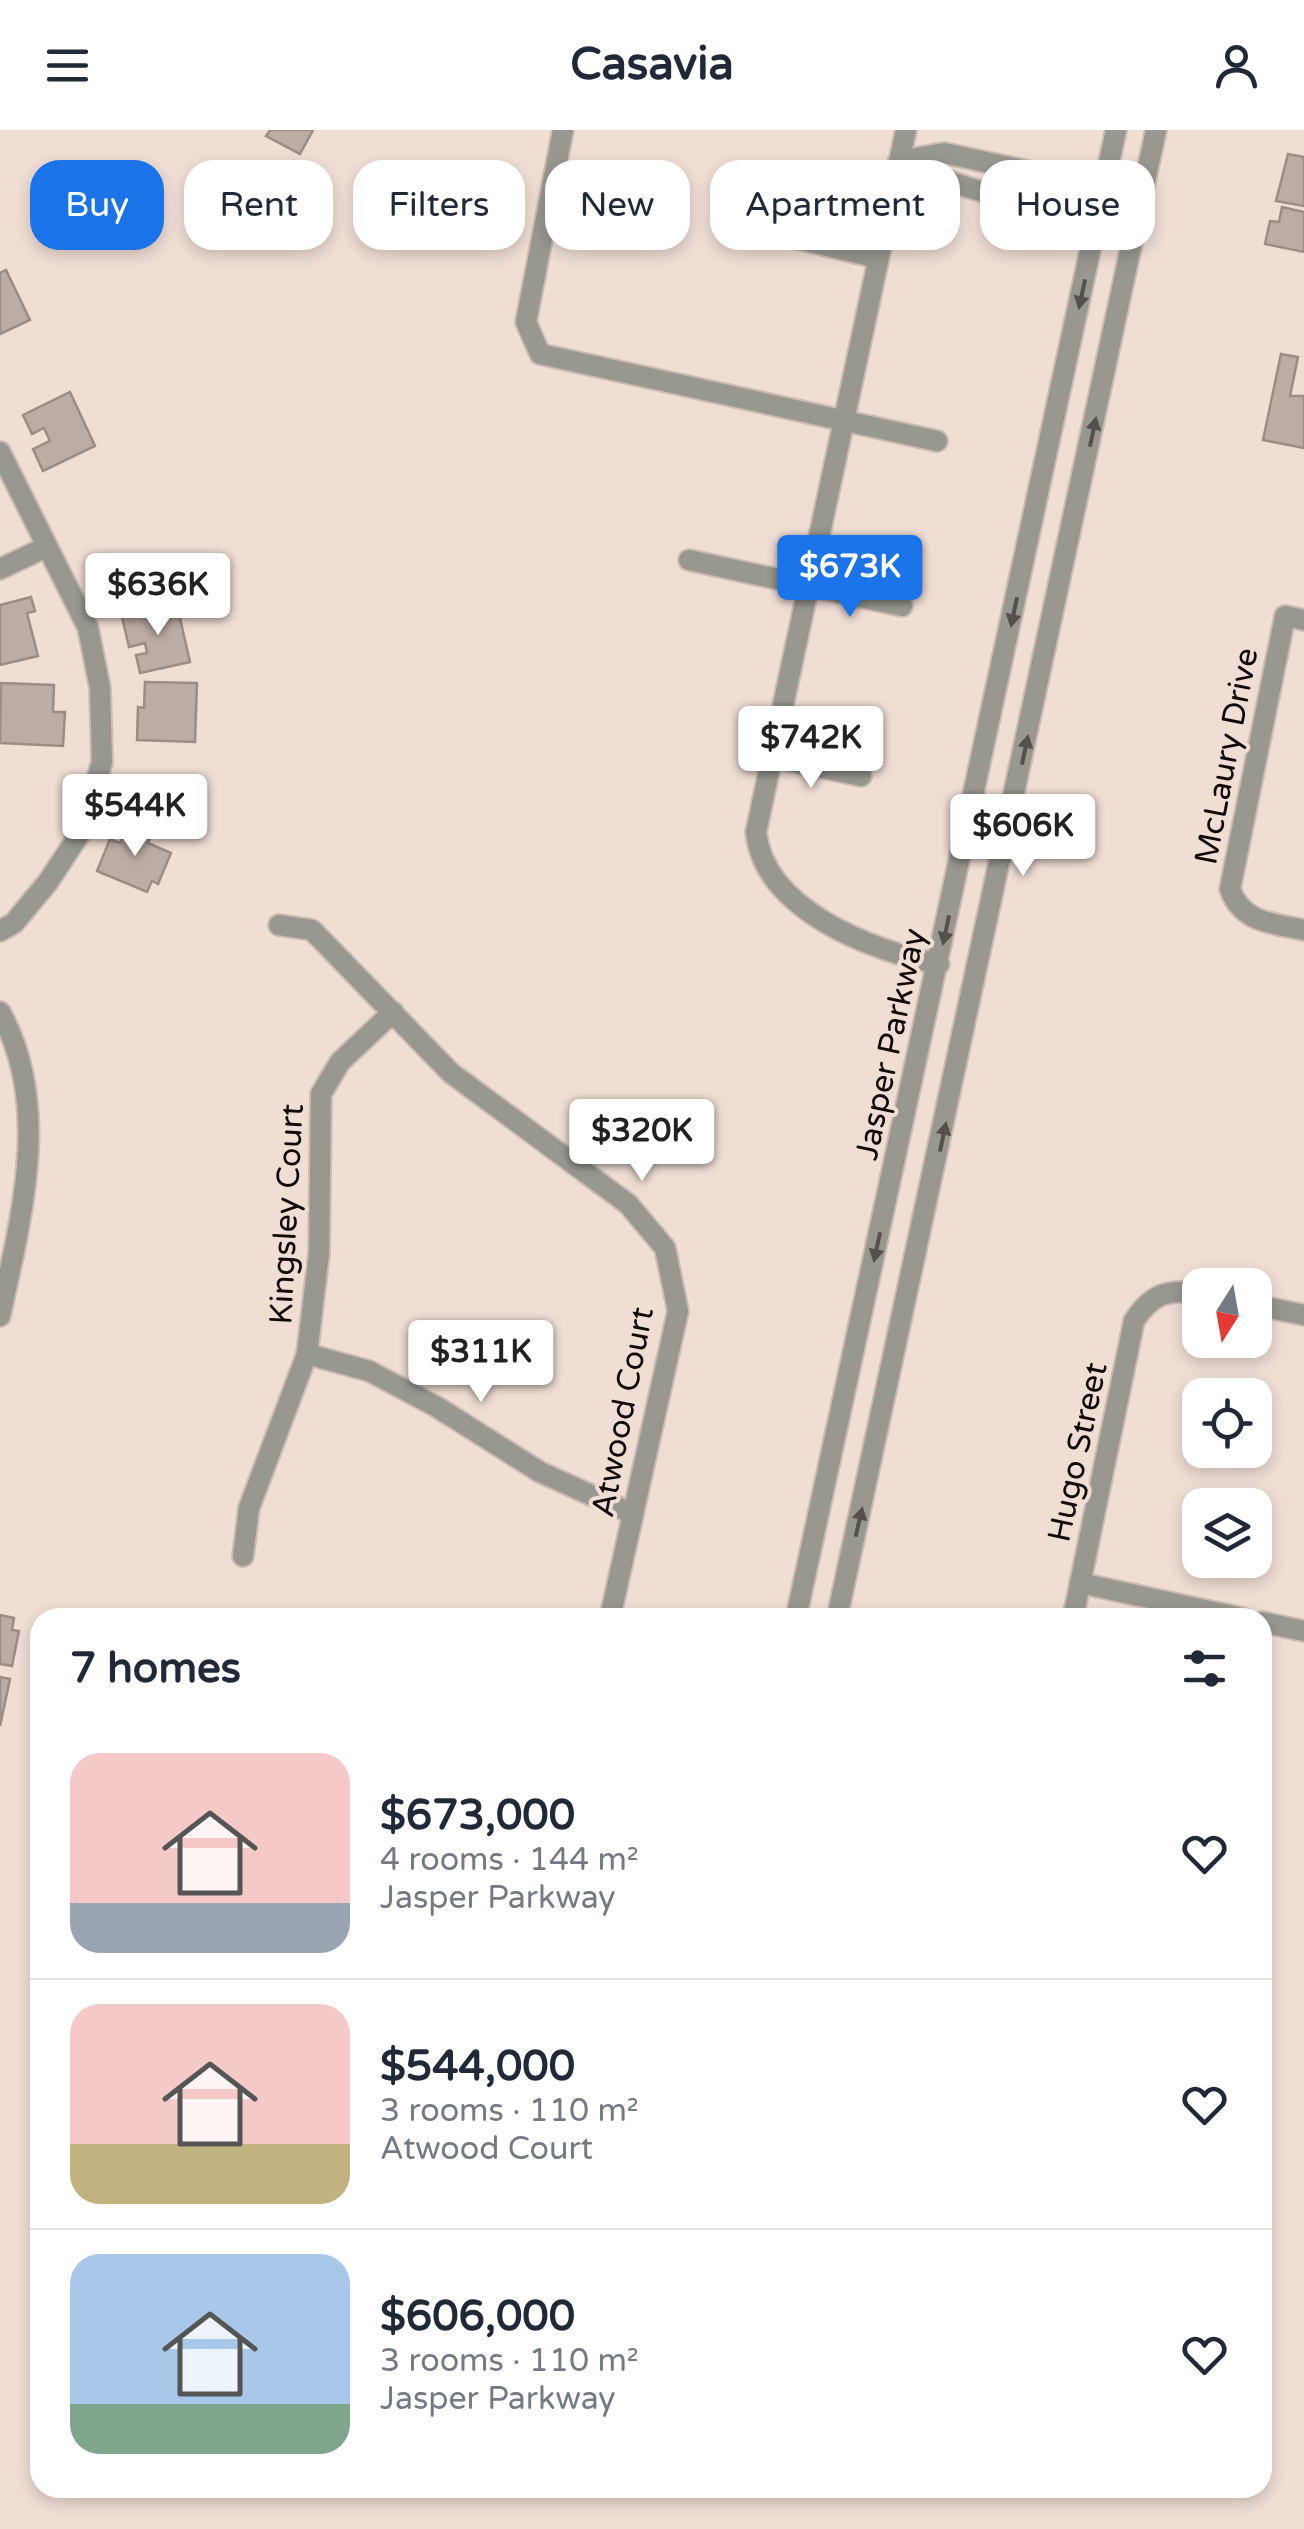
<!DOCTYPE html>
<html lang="en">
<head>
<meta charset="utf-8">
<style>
  :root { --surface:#fff; --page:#f6f6f7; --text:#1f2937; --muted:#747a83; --line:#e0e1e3; --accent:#1a73e8 }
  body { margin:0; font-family:"Varela Round",sans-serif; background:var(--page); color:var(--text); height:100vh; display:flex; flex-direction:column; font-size:38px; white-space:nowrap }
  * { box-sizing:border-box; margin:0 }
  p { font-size:32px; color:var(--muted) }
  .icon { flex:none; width:55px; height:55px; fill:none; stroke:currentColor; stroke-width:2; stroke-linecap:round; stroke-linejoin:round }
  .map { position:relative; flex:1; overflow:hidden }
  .details { position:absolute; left:30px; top:1478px; width:1242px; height:890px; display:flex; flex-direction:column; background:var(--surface); border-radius:30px; box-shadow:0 5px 15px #0003 }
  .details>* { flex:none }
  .guide { position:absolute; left:30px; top:30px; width:1245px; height:90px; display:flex; gap:20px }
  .needle { width:65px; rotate:191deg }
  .controls { position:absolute; left:1182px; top:1138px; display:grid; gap:20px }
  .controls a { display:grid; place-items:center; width:90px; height:90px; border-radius:20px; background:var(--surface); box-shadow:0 5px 15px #0003; font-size:50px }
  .price { position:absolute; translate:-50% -85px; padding:0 22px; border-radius:10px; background:#fff; color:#222; font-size:32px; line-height:65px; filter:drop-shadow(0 2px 5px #0008) }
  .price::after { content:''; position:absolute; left:50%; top:60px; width:30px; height:22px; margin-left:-15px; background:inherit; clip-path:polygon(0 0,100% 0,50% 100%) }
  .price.on { background:var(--accent); color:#fff }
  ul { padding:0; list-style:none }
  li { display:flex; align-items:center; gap:30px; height:250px; padding:0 40px }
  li+li { border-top:2px solid var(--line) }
  li span { display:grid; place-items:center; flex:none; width:280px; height:200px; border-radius:30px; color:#555 }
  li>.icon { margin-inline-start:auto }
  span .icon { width:120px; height:120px; fill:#fffc; stroke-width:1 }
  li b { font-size:42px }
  h2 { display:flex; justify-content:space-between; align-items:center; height:120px; padding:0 40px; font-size:42px }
  .chip { padding:0 35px; border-radius:30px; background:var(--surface); box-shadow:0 5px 15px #0003; font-size:35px; line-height:90px }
  .chip.on { background:var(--accent); color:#fff }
  header { display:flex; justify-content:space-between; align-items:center; height:130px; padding:0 40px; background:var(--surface); font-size:45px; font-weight:700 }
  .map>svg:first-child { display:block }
  .building { fill:#bdaca3; stroke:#9c8c84; stroke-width:2.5 }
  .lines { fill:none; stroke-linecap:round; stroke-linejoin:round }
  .minor-casing { stroke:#ccbcb4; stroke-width:24 }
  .minor { stroke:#989890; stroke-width:20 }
  .oneway { fill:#54514c }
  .labels { text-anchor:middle; stroke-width:8; stroke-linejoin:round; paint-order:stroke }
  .street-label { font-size:32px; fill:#100a08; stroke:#f0ded5 }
</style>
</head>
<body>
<header><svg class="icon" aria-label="menu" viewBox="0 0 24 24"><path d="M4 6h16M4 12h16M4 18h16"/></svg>Casavia<svg class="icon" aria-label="person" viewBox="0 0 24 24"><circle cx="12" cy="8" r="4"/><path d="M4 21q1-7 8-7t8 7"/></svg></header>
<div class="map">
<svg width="1304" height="2399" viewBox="0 0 1304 2399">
  <rect width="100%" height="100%" fill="#f0ded5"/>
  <!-- building -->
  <g class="building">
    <path d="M270,0h43l-13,24 -34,-18z"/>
    <path d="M1288,24l16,3v49l-28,-5z"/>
    <path d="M1282,77l22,5v40l-39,-8 5,-23 9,1z"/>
    <path d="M6,140l24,50 -30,14v-61z"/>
    <path d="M1281,224l17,3 -8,39h14v52l-41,-8z"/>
    <path d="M70,262l25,54 -52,25 -10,-22 17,-8 -6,-13 -12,6 -9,-19z"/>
    <path d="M31,467l4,14 -8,2 11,43 -38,9v-60z"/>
    <path d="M177,475l13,57 -50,11 -4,-18 11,-2 -2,-10 -16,4 -7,-30z"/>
    <path d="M145,552l52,1 -2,59 -58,-2 1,-33 6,1z"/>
    <path d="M1,553l53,2 -1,27h12l-2,34 -63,-3z"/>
    <path d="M130,691l23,10 -5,12 23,10 -13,31 -6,-3 -5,11 -50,-21 13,-32 10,4z"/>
    <path d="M0,1485l14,3 -2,12 7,1 -7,35 -12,-2z"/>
    <path d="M0,1547l10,2 -10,47z"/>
  </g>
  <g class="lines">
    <!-- minor casing -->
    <g class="minor-casing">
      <g id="minor">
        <path d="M563,0l-37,192 14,32 397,87"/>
        <path d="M906,0l-150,702c8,78 116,119 183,132"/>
        <path d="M899,31c46,21 105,41 156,42 30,2 55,1 85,7"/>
        <path d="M899,31l45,-8 116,25 38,22"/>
        <path d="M794,108l84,20"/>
        <path d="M0,322l88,176 12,60 2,74 -21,70 -33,50 -34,41 -14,8"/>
        <path d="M689,430l213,46"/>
        <path d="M0,439l44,-21"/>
        <path d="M1304,490l-19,-4 -55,273c12,34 42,34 74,41"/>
        <path d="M772,627l89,19"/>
        <path d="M279,795l33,5 139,143 177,131 37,44 13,63 -68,307"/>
        <path d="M0,882c52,93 21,206 0,304"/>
        <path d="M1255,1175l49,10"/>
        <path d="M307,1224l62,17 68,36 103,65 93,42"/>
        <path d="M243,1426l6,-48 58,-154 12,-101 2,-159 19,-32 53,-50"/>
        <path d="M1080,1453l162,35"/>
        <path d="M796,1488l320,-1488"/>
        <path d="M837,1488l319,-1488"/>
        <path d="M1073,1488l61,-297c17,-27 35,-33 66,-27"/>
        <path d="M1262,1492l42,9"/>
      </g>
    </g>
    <!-- minor -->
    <use href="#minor" class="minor"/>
  </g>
  <!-- one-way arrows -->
  <defs><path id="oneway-solid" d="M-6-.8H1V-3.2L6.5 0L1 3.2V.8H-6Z" transform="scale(2.5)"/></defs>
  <g class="oneway">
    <use href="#oneway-solid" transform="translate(1082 164) rotate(102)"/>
    <use href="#oneway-solid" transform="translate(1093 302) rotate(-78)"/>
    <use href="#oneway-solid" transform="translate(1014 482) rotate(102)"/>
    <use href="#oneway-solid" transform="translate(1025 620) rotate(-78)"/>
    <use href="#oneway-solid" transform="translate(946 800) rotate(102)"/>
    <use href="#oneway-solid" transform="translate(943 1007) rotate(-78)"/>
    <use href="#oneway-solid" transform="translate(877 1117) rotate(102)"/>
    <use href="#oneway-solid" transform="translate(859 1392) rotate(-77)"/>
  </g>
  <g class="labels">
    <!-- street labels -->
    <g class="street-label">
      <text transform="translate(1226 626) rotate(-79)" y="11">McLaury Drive</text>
      <text transform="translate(890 914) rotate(-78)" y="11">Jasper Parkway</text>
      <text transform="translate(286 1084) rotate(-87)" y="11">Kingsley Court</text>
      <text transform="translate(622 1282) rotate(-79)" y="11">Atwood Court</text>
      <text transform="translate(1077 1322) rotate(-78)" y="11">Hugo Street</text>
    </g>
  </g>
</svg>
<div class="controls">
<a><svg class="needle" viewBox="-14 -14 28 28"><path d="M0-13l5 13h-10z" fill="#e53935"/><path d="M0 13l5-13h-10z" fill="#747a83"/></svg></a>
<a><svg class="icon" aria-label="locate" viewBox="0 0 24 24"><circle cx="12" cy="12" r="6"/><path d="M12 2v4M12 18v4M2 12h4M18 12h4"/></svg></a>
<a><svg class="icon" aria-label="layers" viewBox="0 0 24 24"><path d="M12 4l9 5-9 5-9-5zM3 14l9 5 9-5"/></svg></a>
</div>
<b class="price on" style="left:850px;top:490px">$673K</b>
<b class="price" style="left:158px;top:508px">$636K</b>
<b class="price" style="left:811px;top:661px">$742K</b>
<b class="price" style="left:135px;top:729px">$544K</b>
<b class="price" style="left:1023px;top:749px">$606K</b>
<b class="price" style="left:642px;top:1054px">$320K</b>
<b class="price" style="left:481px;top:1275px">$311K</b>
<div class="guide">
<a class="chip on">Buy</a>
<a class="chip">Rent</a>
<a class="chip">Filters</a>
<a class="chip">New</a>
<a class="chip">Apartment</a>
<a class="chip">House</a>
</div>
<section class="details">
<h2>7 homes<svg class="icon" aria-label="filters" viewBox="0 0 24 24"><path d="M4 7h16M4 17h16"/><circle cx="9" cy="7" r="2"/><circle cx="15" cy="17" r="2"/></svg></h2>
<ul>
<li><span style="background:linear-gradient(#f6c9c9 75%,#9aa5b1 0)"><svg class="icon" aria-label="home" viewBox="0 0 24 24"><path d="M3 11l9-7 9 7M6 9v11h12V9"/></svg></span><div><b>$673,000</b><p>4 rooms · 144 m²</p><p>Jasper Parkway</p></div><svg class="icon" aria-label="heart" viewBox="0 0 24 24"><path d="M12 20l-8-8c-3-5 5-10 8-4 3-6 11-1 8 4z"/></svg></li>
<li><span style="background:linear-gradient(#f6c9c9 70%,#c2b280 0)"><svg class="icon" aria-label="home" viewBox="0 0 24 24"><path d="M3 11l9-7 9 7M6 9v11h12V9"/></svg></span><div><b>$544,000</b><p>3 rooms · 110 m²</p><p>Atwood Court</p></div><svg class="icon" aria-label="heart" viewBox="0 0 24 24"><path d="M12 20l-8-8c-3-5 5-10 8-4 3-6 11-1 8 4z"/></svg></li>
<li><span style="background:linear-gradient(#a9c7e8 75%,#7fa58c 0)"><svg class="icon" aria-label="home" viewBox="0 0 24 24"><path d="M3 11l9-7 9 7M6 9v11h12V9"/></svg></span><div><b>$606,000</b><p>3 rooms · 110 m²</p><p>Jasper Parkway</p></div><svg class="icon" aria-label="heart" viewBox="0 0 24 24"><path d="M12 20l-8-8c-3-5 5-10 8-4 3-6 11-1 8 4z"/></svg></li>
</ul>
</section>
</div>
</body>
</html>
